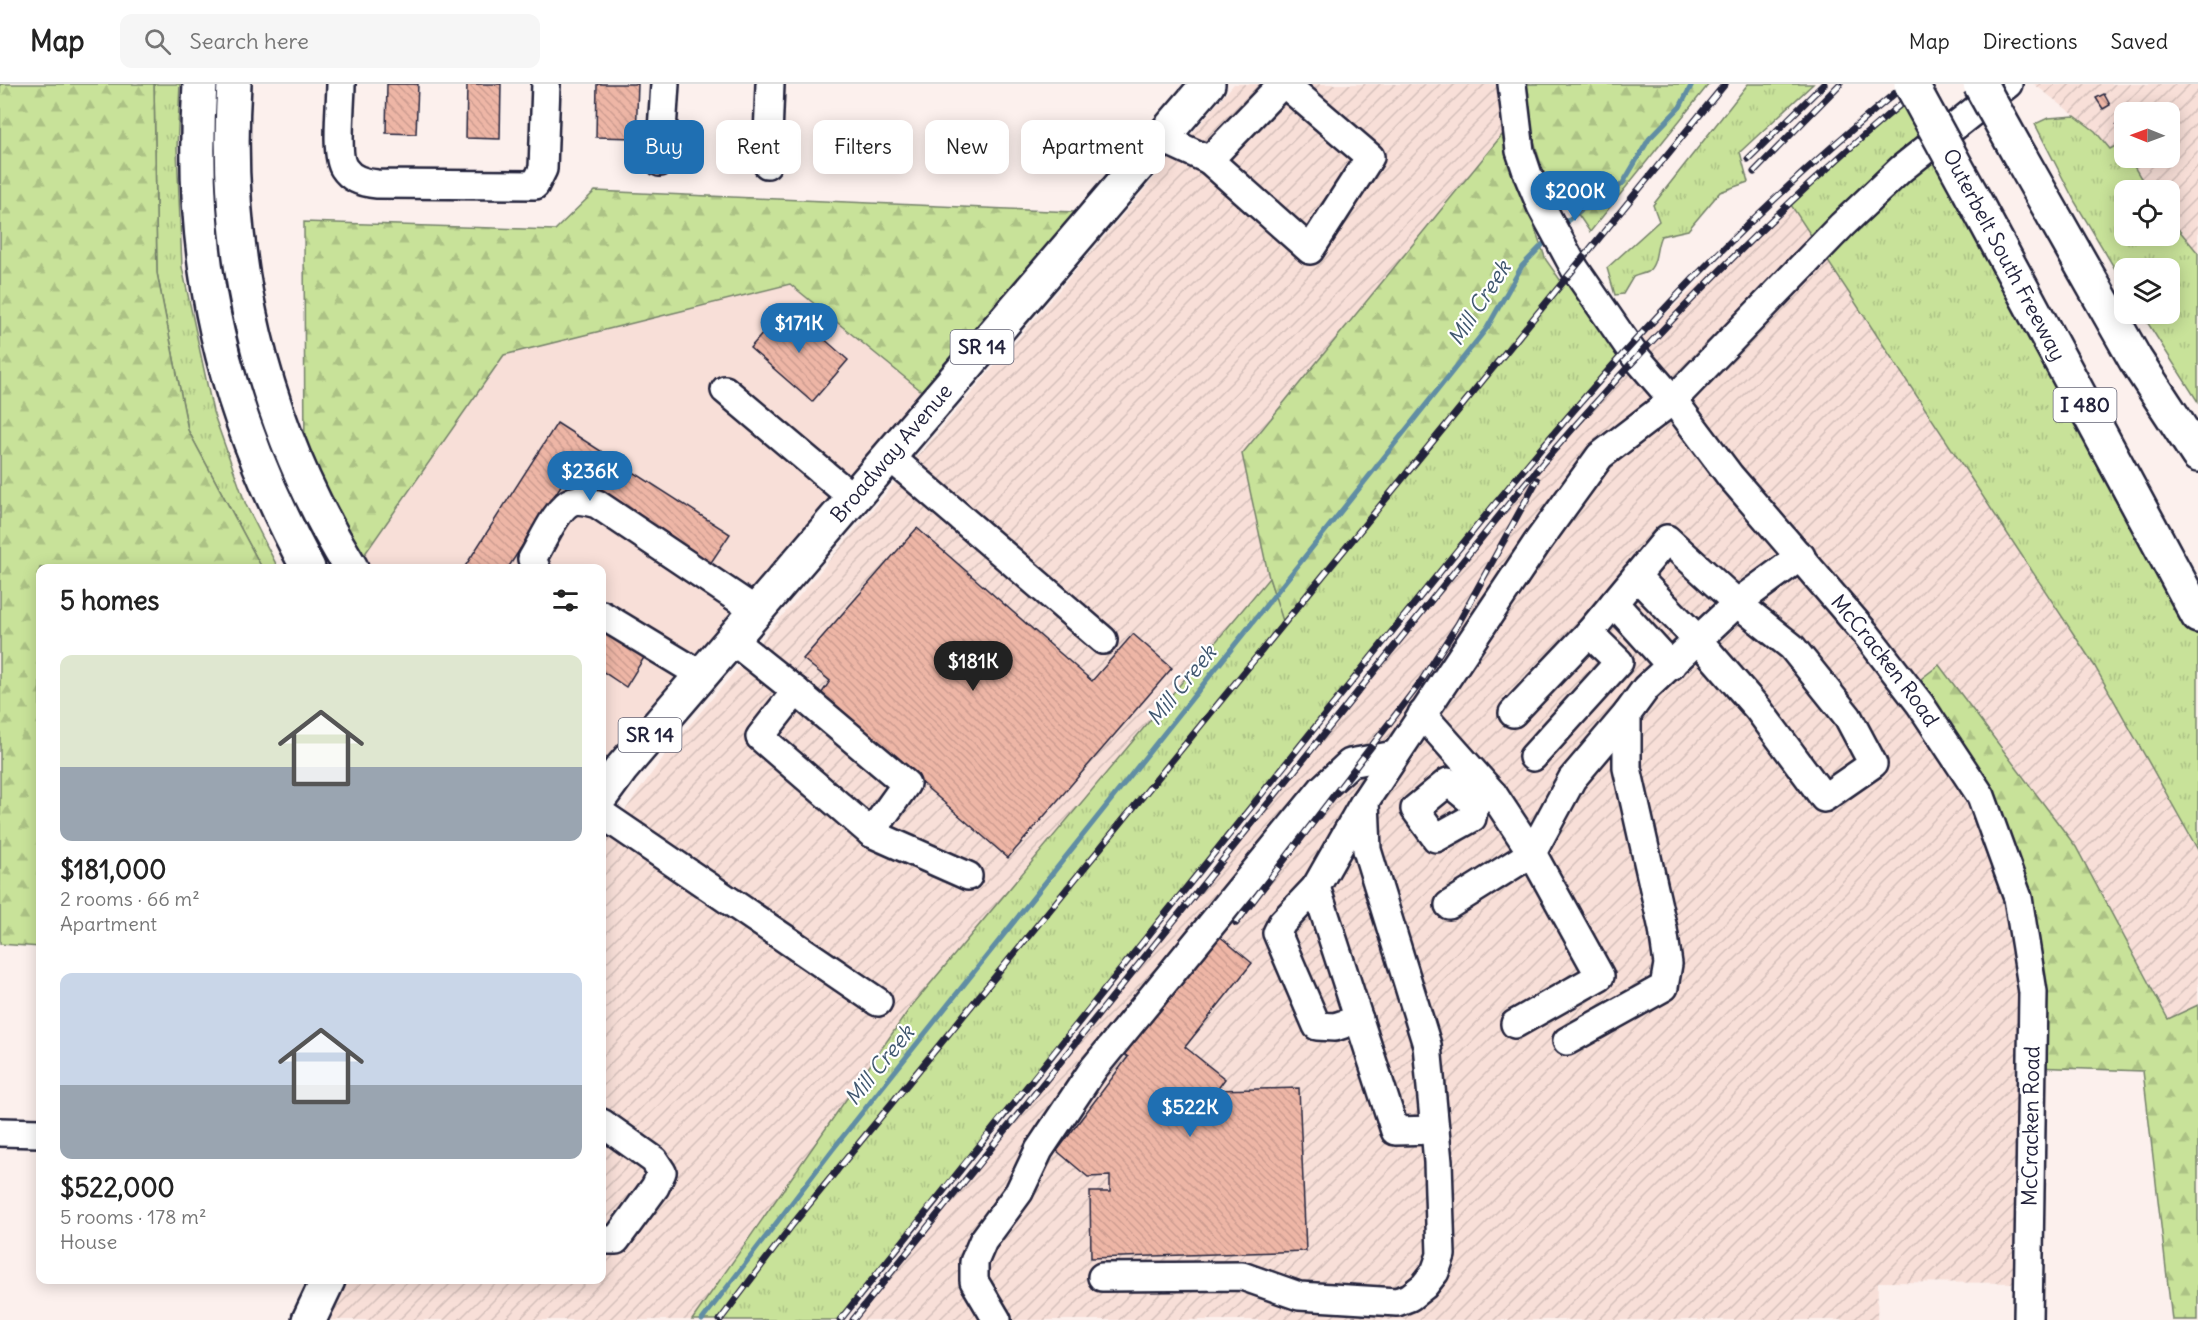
<!DOCTYPE html>
<html lang="en">
<head>
<meta charset="utf-8">
<style>
  :root { --surface:#fff; --page:#f6f6f6; --text:#222; --muted:#767676; --line:#e0e0e0; --accent:#1f6fb2 }
  body { margin:0; font-family:Delius,sans-serif; background:var(--page); color:var(--text); height:100vh; display:flex; flex-direction:column; font-size:22px; white-space:nowrap }
  * { box-sizing:border-box; margin:0 }
  p { font-size:20px; color:var(--muted) }
  .icon { flex:none; width:33px; height:33px; fill:none; stroke:currentColor; stroke-width:2; stroke-linecap:round; stroke-linejoin:round }
  .map { position:relative; flex:1; overflow:hidden }
  .side { position:absolute; left:36px; top:480px; width:570px; height:720px; display:flex; flex-direction:column; background:var(--surface); border-radius:12px; box-shadow:0 3px 15px #0003 }
  .side>* { flex:none }
  .top-card { position:absolute; left:624px; top:36px; width:570px; height:54px; display:flex; gap:12px }
  .needle { width:39px; rotate:271deg }
  .controls { position:absolute; left:2114px; top:18px; display:grid; gap:12px }
  .controls a { display:grid; place-items:center; width:66px; height:66px; border-radius:12px; background:var(--surface); box-shadow:0 3px 15px #0003; font-size:30px }
  .price { position:absolute; translate:-50% -51px; padding:0 14px; border-radius:21px; background:var(--accent); color:#fff; font-size:20px; line-height:39px; filter:drop-shadow(0 2px 3px #0008) }
  .price::after { content:''; position:absolute; left:50%; top:36px; width:18px; height:14px; margin-left:-9px; background:inherit; clip-path:polygon(0 0,100% 0,50% 100%) }
  .price.active { background:#222; color:#fff }
  ul { padding:0; list-style:none }
  li { display:grid; align-content:center; gap:12px; height:318px; padding:0 24px }
  li span { display:grid; place-items:center; height:186px; border-radius:12px; color:#555 }
  li>.icon { margin-inline-start:auto }
  span .icon { width:108px; height:108px; fill:#fffc; stroke-width:1 }
  li b { font-size:26px }
  h2 { display:flex; justify-content:space-between; align-items:center; height:72px; padding:0 24px; font-size:26px }
  .tag { padding:0 21px; border-radius:12px; background:var(--surface); box-shadow:0 3px 15px #0003; font-size:21px; line-height:54px }
  .tag.active { background:var(--accent); color:#fff }
  header { display:flex; align-items:center; gap:36px; box-sizing:border-box; height:84px; padding:0 30px; background:var(--surface); border-bottom:2px solid var(--line) }
  header strong { font-size:28px }
  nav { display:flex; gap:33px; margin-inline-start:auto; font-size:21px }
  .search { width:420px; height:54px; background:var(--page); display:flex; align-items:center; gap:15px; box-sizing:border-box; padding:0 21px; border-radius:12px; color:var(--muted); font-size:22px }
  .map>svg:first-child { display:block }
  .built { fill:#f8dfd8 }
  .industrial { fill:url(#industrial-furrows) }
  .grass { fill:url(#grass-tufts); stroke:#75826a; stroke-width:1.5 }
  .forest { fill:url(#forest-firs); stroke:#75826a; stroke-width:1.5 }
  .lines { fill:none; stroke-linecap:round; stroke-linejoin:round }
  .stream { stroke:#608da4; stroke-width:5 }
  .building { fill:url(#building-back-hatch); stroke:#22223b; stroke-width:1.5 }
  .minor-casing { stroke:#22223b; stroke-width:32 }
  .major-casing { stroke:#22223b; stroke-width:38 }
  .highway-casing { stroke:#22223b; stroke-width:38 }
  .minor { stroke:#fff; stroke-width:27 }
  .major { stroke:#fff; stroke-width:33 }
  .highway { stroke:#fff; stroke-width:33 }
  .rail-casing { stroke:#22223b; stroke-width:7 }
  .rail { stroke:#fff; stroke-width:4.5; stroke-dasharray:14; stroke-linecap:butt }
  .highway-bridge-casing { stroke:#22223b; stroke-width:38; stroke-linecap:butt }
  .highway-bridge { stroke:#fff; stroke-width:33 }
  .labels { text-anchor:middle; stroke-width:4.5; stroke-linejoin:round; paint-order:stroke }
  .shield { fill:#fff; stroke:#646476; stroke-width:1.5 }
  .shield-label { font-size:20px; font-weight:bold; fill:#22223b }
  .street-label { font-size:21px; fill:#22223b; stroke:#fff }
  .water-label { font-size:22px; font-style:italic; fill:#415870; stroke:#fff }
</style>
</head>
<body>
<header>
<strong>Map</strong>
<div class="search"><svg class="icon" aria-label="search" viewBox="0 0 24 24"><circle cx="10" cy="10" r="6"/><path d="M15 15l6 6"/></svg>Search here</div>
<nav><a>Map</a><a>Directions</a><a>Saved</a></nav>
</header>
<div class="map">
<svg width="2198" height="1236" viewBox="0 0 2198 1236">
  <defs>
    <pattern id="industrial-furrows" width="10" height="10" patternUnits="userSpaceOnUse" patternTransform="scale(1.5)"><rect width="10" height="10" fill="#f8dfd8"/><path d="M-1 1l2-2M0 10L10 0M9 11l2-2" fill="none" stroke="#d4bfba"/></pattern>
    <pattern id="grass-tufts" width="24" height="20" patternUnits="userSpaceOnUse" patternTransform="scale(1.5)"><rect width="24" height="20" fill="#c8e299"/><path d="M3 7l-1-3M5 7V3M7 7l1-3M15 17l-1-3M17 17v-4M19 17l1-3" fill="none" stroke="#acc285"/></pattern>
    <pattern id="forest-firs" width="22" height="20" patternUnits="userSpaceOnUse" patternTransform="scale(1.5)"><rect width="22" height="20" fill="#c8e299"/><path d="M5 1l3.5 6h-7zM16 11l3.5 6h-7z" fill="#acc285"/></pattern>
    <pattern id="building-back-hatch" width="6" height="6" patternUnits="userSpaceOnUse" patternTransform="scale(1.5)"><rect width="6" height="6" fill="#eeb6a6"/><path d="M-1 5l2 2M0 0l6 6M5-1l2 2" fill="none" stroke="#cc9c90"/></pattern>
  </defs>
  <rect width="100%" height="100%" fill="#fcf0ed"/>
  <filter id="ink" filterUnits="userSpaceOnUse"><feTurbulence type="fractalNoise" baseFrequency=".0167" numOctaves="2"/><feDisplacementMap in="SourceGraphic" scale="12" xChannelSelector="R" yChannelSelector="G"/><feConvolveMatrix kernelMatrix="1 2 1 2 8 2 1 2 1" color-interpolation-filters="sRGB"/></filter>
  <g filter="url(#ink)">
    <!-- built -->
    <path class="built" d="M790,200l145,118 -333,393v-227h-247l149,-213z"/>
    <!-- industrial -->
    <g class="industrial">
      <path d="M1234,0h268v51l-260,319 27,124 -359,430 -218,312h-383l19,-40h274v-438l68,-94z"/>
      <path d="M2034,0h164v169l-29,-35v-28h-21l-19,-32h40v-46h-45v36l-3,-5 -10,6 -16,-18z"/>
      <path d="M1789,118l305,463 104,186v154l-29,14 -93,-172 -156,-143 98,194 10,385 -150,-1 -1,38h-1023l670,-835 111,-129 -6,-9z"/>
    </g>
    <!-- grass -->
    <g class="grass">
      <path d="M154,0h26l-3,65 5,118 31,145 33,93 32,63h-16l-74,-138 -31,-157z"/>
      <path d="M1748,0h65l-73,68 8,30 -28,10 -32,38 -27,6c-6,11 -3,29 -14,36 -4,2 -10,3 -14,5l-10,17 -8,1 -8,-27 52,-47 -6,-16z"/>
      <path d="M1917,7l281,525v234l-104,-185 -305,-463z"/>
      <path d="M2075,32l20,15 15,18 11,-6 3,15h5l19,32h-24v46h45v-18l29,35v149l-56,-88h27v-46h-45v16l-49,-82 -40,-78 13,-6z"/>
      <path d="M1575,185l54,78 -108,127 -159,196 -522,650h-148l218,-312 359,-430 16,45z"/>
    </g>
    <!-- forest -->
    <g class="forest">
      <path d="M0,0h154l3,189 31,157 74,138h-222v379l-40,-3z"/>
      <path d="M1526,0h183l-119,148 -27,-40 -10,2c-17,-36 -25,-70 -27,-110z"/>
      <path d="M1502,51l44,125 17,24 -279,340 -15,-46 -27,-124z"/>
      <path d="M595,107l502,22 -162,189 -145,-118 -286,71 -149,213 -50,-85 -1,-261 251,8z"/>
      <path d="M1939,581l137,182 92,172 30,-14v315h-26l-29,-249 -111,-4 1,-75 -52,-196 -73,-107z"/>
    </g>
    <g class="lines">
      <!-- stream -->
      <g class="stream">
        <path d="M1561,142l21,-17 16,-3 25,-23 26,-44 31,-32 12,-23"/>
        <path d="M702,1236l131,-171 654,-821 35,-62 28,-29"/>
      </g>
    </g>
    <!-- building -->
    <g class="building">
      <path d="M387,0h31l-2,50 -30,-1z"/>
      <path d="M467,0h34l-1,55 -34,-1z"/>
      <path d="M597,0h41l-2,54 -40,-1z"/>
      <path d="M2104,10l6,11 -7,4 -7,-11z"/>
      <path d="M2124,35v12l-2,1 -6,-8z"/>
      <path d="M787,222l61,54 -36,42 -62,-54z"/>
      <path d="M557,339l173,111 -20,30 -141,-91 -61,95h-44z"/>
      <path d="M917,444l175,153 41,-47 39,34 -164,190 -113,-98 -78,-60 13,-19 -27,-22z"/>
      <path d="M602,544l43,28 -19,31 -24,-16z"/>
      <path d="M1212,846l40,33 -67,84 40,32 -8,11 82,-2 7,163 -215,7 -1,-66h20v-16l-22,1 -31,-26 71,-94 -11,-8z"/>
    </g>
    <g class="lines">
      <!-- minor casing -->
      <g class="minor-casing">
        <g id="minor">
          <path d="M341,0c0,18 -6,71 3,84 7,11 20,15 33,16l158,1 8,-16 3,-85"/>
          <path id="s1" d="M1512,0l8,67 8,24 13,31 34,63 60,87 38,44 57,76 136,158 54,70 61,92 37,102 15,94 -5,328"/>
          <path d="M1161,54l48,22 101,90 60,-93 -85,-73"/>
          <path d="M1209,76l73,-76"/>
          <path d="M660,78l5,-78"/>
          <path d="M767,80l3,-80"/>
          <path d="M725,306l128,108"/>
          <path d="M889,372l214,184"/>
          <path d="M536,484l-4,-9c9,-14 25,-53 41,-58 8,-2 17,1 24,3l159,107"/>
          <path d="M1614,519l57,63"/>
          <path d="M602,531l99,60"/>
          <path d="M732,556l64,51 -36,46 111,96 97,43"/>
          <path d="M796,607l110,93 -35,49"/>
          <path d="M1513,629l76,-80 78,-94 70,64 55,44 56,70 25,47 -49,34 -66,-89 -60,-69 -62,-64"/>
          <path d="M1422,630l71,80 39,59 68,123 -85,48"/>
          <path d="M1533,673l86,-95 -30,-29"/>
          <path d="M1365,717l-49,86 79,244 40,-1"/>
          <path d="M1474,719l-2,15 -36,20 -21,-29 33,-27 26,21 19,-9"/>
          <path d="M602,730l276,188"/>
          <path d="M1316,803l-34,36 -5,10 40,93 18,1 24,-8"/>
          <path d="M1449,821l83,-52 40,-74 55,-65"/>
          <path d="M1567,957l97,-54 4,-23 -5,-35 -36,-161v-54l19,-26 91,-85 64,-47"/>
          <path d="M602,1039l52,37 8,12 -7,15 -39,53h-14"/>
          <path d="M0,1048l40,1"/>
          <path d="M1102,1193l140,-1 57,20 98,6 13,-5 14,-11 11,-14 6,-17 -3,-93 -11,-117 -60,-195 -2,-49 172,-258 63,-87 73,-56 169,-175 59,-56 107,-85"/>
          <path d="M997,1236l-23,-39v-19l9,-21 36,-49 20,-42 55,-82 228,-279 28,-26 45,-8"/>
        </g>
      </g>
      <!-- major casing -->
      <g class="major-casing">
        <g id="major">
          <path id="s2" d="M602,711l19,-26 587,-685"/>
          <path d="M309,1236l19,-40"/>
        </g>
      </g>
      <!-- highway casing -->
      <g class="highway-casing">
        <g id="highway">
          <path d="M200,0c-12,181 23,325 108,484"/>
          <path d="M234,0c-11,171 27,338 117,484"/>
          <path d="M2021,74l114,201 63,96"/>
          <path d="M1971,110l227,422"/>
        </g>
      </g>
      <!-- minor -->
      <use href="#minor" class="minor"/>
      <!-- major -->
      <use href="#major" class="major"/>
      <!-- highway -->
      <use href="#highway" class="highway"/>
      <!-- rail casing -->
      <g class="rail-casing">
        <g id="rail">
          <path d="M1748,75l76,-75"/>
          <path d="M1754,88l86,-88"/>
          <path d="M1236,839l184,-240 38,-59 79,-144"/>
          <path d="M720,1236l73,-96 932,-1140"/>
          <path d="M840,1236c162,-204 326,-406 488,-609 112,-138 221,-280 343,-409 74,-78 152,-150 235,-218"/>
          <path d="M853,1236l671,-835c124,-146 252,-279 401,-401"/>
        </g>
      </g>
      <!-- rail -->
      <use href="#rail" class="rail"/>
      <!-- highway-bridge casing -->
      <g class="highway-bridge-casing">
        <g id="highway-bridge">
          <path d="M1911,0l60,110"/>
          <path d="M1980,0l41,74"/>
        </g>
      </g>
      <!-- highway-bridge -->
      <use href="#highway-bridge" class="highway-bridge"/>
    </g>
  </g>
  <g class="labels">
    <!-- shield labels -->
    <g class="shield">
      <rect x="950.5" y="246" width="63" height="34" rx="4.5"/>
      <rect x="2053.5" y="304" width="63" height="34" rx="4.5"/>
      <rect x="618.5" y="634" width="63" height="34" rx="4.5"/>
    </g>
    <g class="shield-label">
      <text x="982" y="270">SR 14</text>
      <text x="2085" y="328">I 480</text>
      <text x="650" y="658">SR 14</text>
    </g>
    <!-- street labels -->
    <g class="street-label">
      <text transform="translate(2004 171) rotate(62)" y="7">Outerbelt South Freeway</text>
      <text dy="7" stroke="none"><textPath href="#s2" startOffset="448">Broadway Avenue</textPath></text>
      <text dy="7" stroke="none"><textPath href="#s1" startOffset="698">McCracken Road</textPath></text>
      <text transform="translate(2031 1042) rotate(-89)" y="7">McCracken Road</text>
    </g>
    <!-- water labels -->
    <g class="water-label">
      <text transform="translate(1479 219) rotate(-57)" y="8">Mill Creek</text>
      <text transform="translate(1181 601) rotate(-51)" y="8">Mill Creek</text>
      <text transform="translate(879 981) rotate(-51)" y="8">Mill Creek</text>
    </g>
  </g>
</svg>
<div class="controls">
<a><svg class="needle" viewBox="-14 -14 28 28"><path d="M0-13l5 13h-10z" fill="#e53935"/><path d="M0 13l5-13h-10z" fill="#767676"/></svg></a>
<a><svg class="icon" aria-label="locate" viewBox="0 0 24 24"><circle cx="12" cy="12" r="6"/><path d="M12 2v4M12 18v4M2 12h4M18 12h4"/></svg></a>
<a><svg class="icon" aria-label="layers" viewBox="0 0 24 24"><path d="M12 4l9 5-9 5-9-5zM3 14l9 5 9-5"/></svg></a>
</div>
<b class="price" style="left:1575px;top:138px">$200K</b>
<b class="price" style="left:799px;top:270px">$171K</b>
<b class="price" style="left:590px;top:418px">$236K</b>
<b class="price active" style="left:973px;top:608px">$181K</b>
<b class="price" style="left:1190px;top:1054px">$522K</b>
<div class="top-card">
<a class="tag active">Buy</a>
<a class="tag">Rent</a>
<a class="tag">Filters</a>
<a class="tag">New</a>
<a class="tag">Apartment</a>
</div>
<section class="side">
<h2>5 homes<svg class="icon" aria-label="filters" viewBox="0 0 24 24"><path d="M4 7h16M4 17h16"/><circle cx="9" cy="7" r="2"/><circle cx="15" cy="17" r="2"/></svg></h2>
<ul>
<li><span style="background:linear-gradient(#dfe7d0 60%,#9aa5b1 0)"><svg class="icon" aria-label="home" viewBox="0 0 24 24"><path d="M3 11l9-7 9 7M6 9v11h12V9"/></svg></span><div><b>$181,000</b><p>2 rooms · 66 m²</p><p>Apartment</p></div></li>
<li><span style="background:linear-gradient(#c9d6e8 60%,#9aa5b1 0)"><svg class="icon" aria-label="home" viewBox="0 0 24 24"><path d="M3 11l9-7 9 7M6 9v11h12V9"/></svg></span><div><b>$522,000</b><p>5 rooms · 178 m²</p><p>House</p></div></li>
</ul>
</section>
</div>
</body>
</html>
